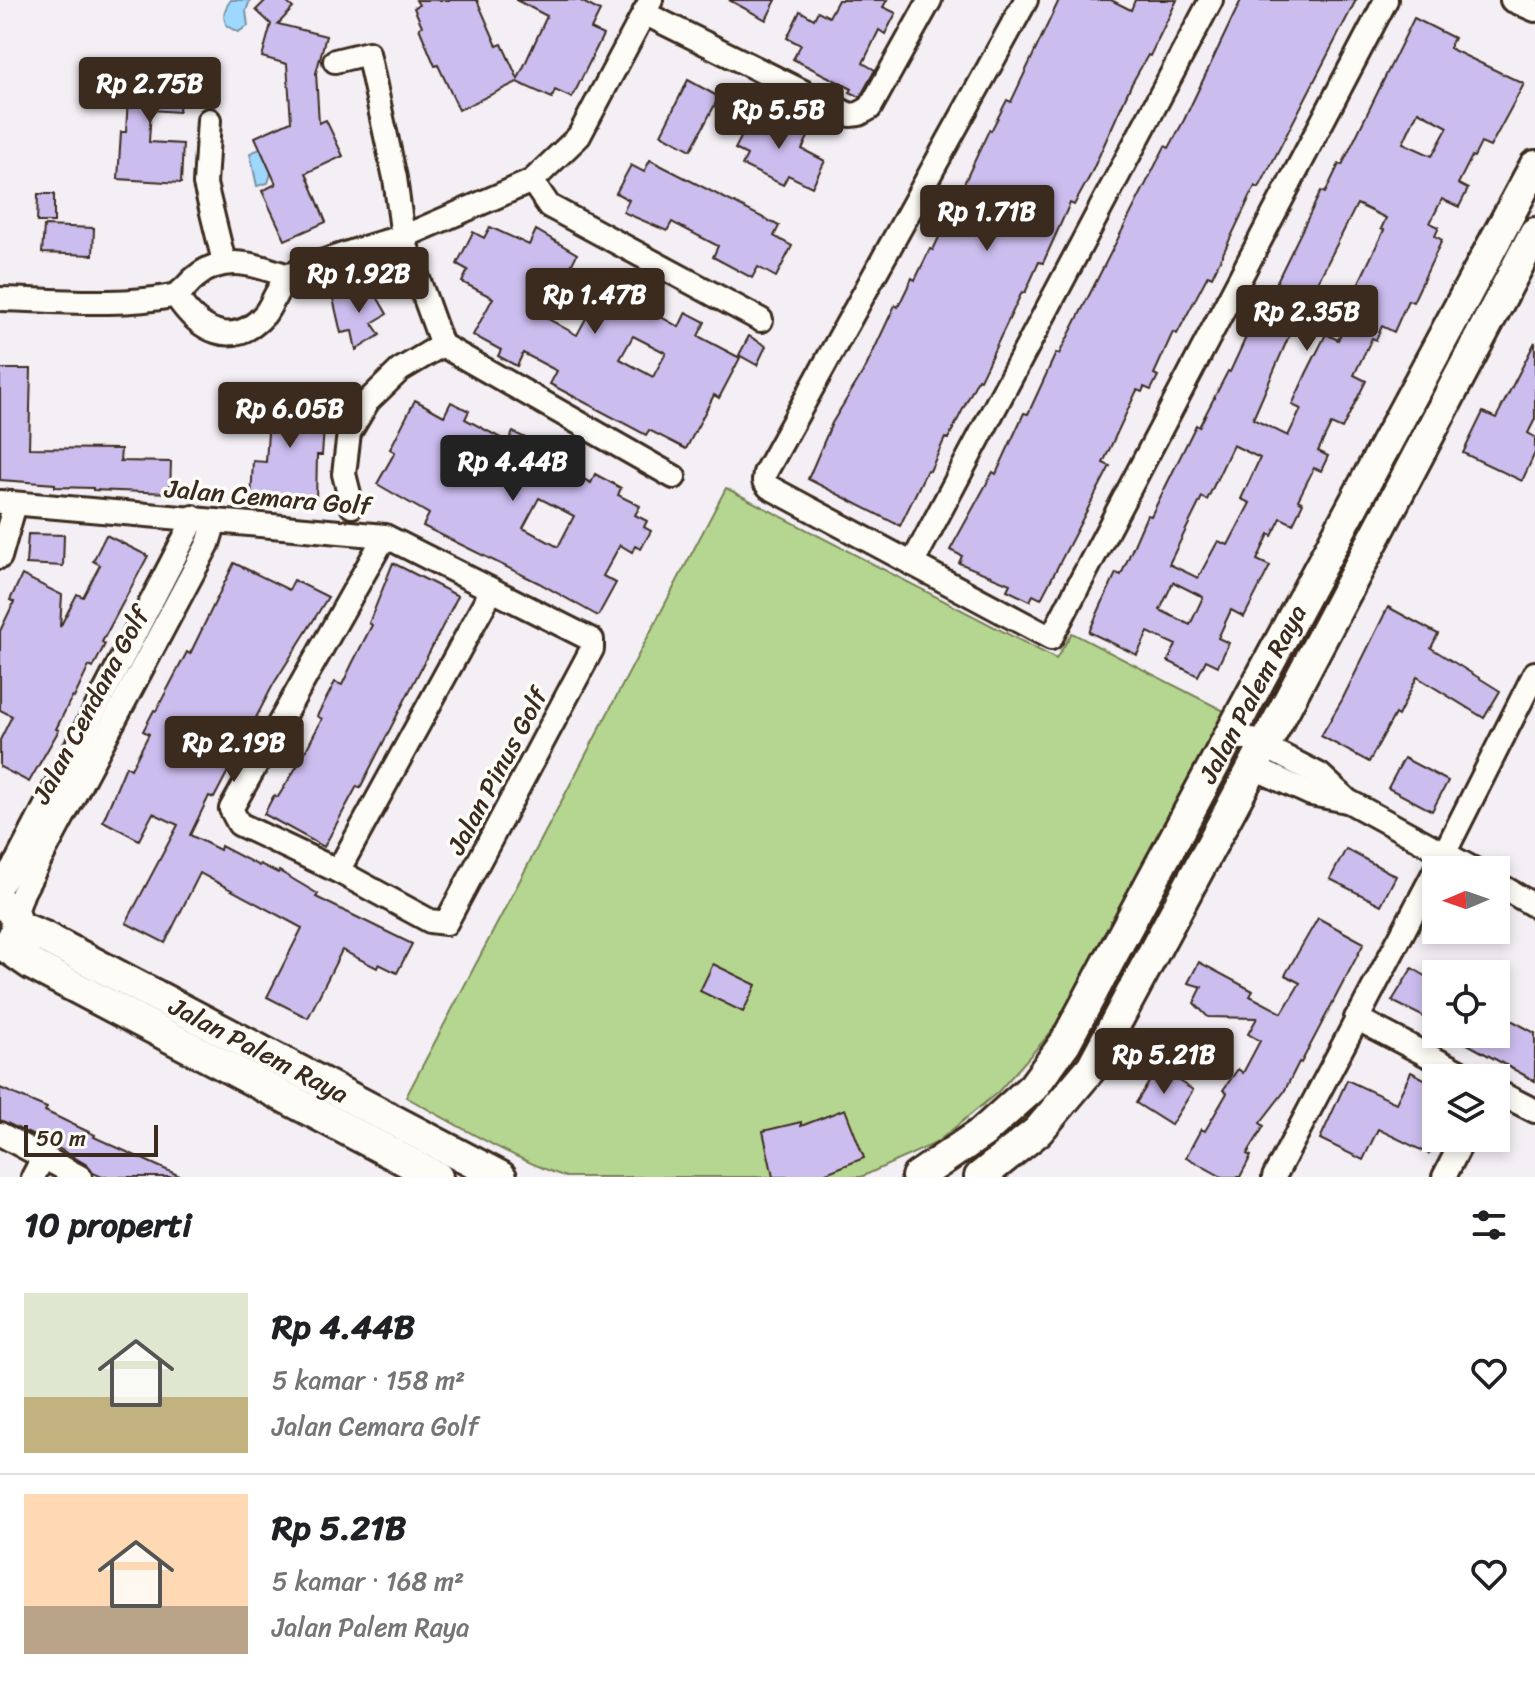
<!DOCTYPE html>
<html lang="id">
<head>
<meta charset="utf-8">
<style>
  :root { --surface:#fff; --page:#f2f2f2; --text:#202124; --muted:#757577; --line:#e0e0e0; --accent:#3b2a1e }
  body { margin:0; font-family:Sriracha,sans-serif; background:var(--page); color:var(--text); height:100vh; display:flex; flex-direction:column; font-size:30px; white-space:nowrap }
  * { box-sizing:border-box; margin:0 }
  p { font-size:26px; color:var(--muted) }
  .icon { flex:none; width:44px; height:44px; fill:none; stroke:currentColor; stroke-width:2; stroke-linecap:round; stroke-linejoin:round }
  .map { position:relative; height:1177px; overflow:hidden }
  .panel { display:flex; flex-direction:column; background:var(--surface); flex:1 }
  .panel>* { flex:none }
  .needle { width:52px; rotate:268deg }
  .tools { position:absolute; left:1422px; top:856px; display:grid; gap:16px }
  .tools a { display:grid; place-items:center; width:88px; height:88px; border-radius:0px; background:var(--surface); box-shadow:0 4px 12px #0003; font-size:40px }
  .scale { position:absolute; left:24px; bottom:20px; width:134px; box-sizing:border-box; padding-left:8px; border:4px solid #3b2a1e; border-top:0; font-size:22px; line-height:28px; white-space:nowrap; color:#3b2a1e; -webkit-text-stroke:6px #fdfcf7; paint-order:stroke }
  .price { position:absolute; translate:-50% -68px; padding:0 18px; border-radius:8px; background:var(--accent); color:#fff; font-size:26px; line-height:52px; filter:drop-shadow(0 2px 4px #0008) }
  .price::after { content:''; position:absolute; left:50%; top:48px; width:24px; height:18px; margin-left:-12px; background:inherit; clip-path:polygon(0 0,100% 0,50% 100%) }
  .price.active { background:#222; color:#fff }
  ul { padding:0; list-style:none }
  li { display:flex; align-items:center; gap:24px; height:200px; padding:0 24px }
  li+li { border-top:2px solid var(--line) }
  li span { display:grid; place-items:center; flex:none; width:224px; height:160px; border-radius:0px; color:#555 }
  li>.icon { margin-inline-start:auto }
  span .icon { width:96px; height:96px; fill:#fffc; stroke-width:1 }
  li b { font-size:34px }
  h2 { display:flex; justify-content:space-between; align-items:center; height:96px; padding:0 24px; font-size:34px }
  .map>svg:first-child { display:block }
  .green { fill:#b5d690; stroke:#788057; stroke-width:2 }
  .water { fill:#9fd8ff; stroke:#7792a5; stroke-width:2 }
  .building { fill:#cbbdee; stroke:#3b2a1e; stroke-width:2; fill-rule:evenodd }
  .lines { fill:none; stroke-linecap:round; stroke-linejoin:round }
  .street-casing { stroke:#3b2a1e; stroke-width:28 }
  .secondary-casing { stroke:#3b2a1e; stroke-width:36 }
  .street { stroke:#fdfcf7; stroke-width:22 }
  .secondary { stroke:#fdfcf7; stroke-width:30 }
  .labels { text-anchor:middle; stroke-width:7; stroke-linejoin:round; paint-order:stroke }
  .street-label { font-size:26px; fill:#3b2a1e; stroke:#fdfcf7 }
</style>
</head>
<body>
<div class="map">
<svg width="1535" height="1177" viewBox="0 0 1535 1177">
  <rect width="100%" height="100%" fill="#f3eff5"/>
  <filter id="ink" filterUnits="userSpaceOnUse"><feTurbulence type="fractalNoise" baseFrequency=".0125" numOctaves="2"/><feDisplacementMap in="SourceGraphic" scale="16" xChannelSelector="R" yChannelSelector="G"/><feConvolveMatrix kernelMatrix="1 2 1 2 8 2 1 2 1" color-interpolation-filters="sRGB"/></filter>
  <g filter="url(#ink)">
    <!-- green -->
    <path class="green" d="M726,488l330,171 16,-26 156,80 -166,307 -64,72 -62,51 -75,34h-295c-56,-20 -108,-51 -160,-80z"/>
    <!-- water -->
    <g class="water">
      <path d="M231,0h19l-4,11 2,15 -10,6 -11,-6c-5,-10 -3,-17 4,-26z"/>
      <path d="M260,149l8,4 5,14 -5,16 -11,3 -7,-33z"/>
    </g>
    <!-- building -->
    <g class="building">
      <path d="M266,0h18l9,8 -15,16 48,12 -10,37 3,50 7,-3 17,36 -37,17 20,49 -41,18 -23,-49 14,-7 -21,-47 36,-16 -4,-57 -25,-7 9,-33 -15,-14z"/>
      <path d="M416,0h61l20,46 5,-2 16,35 29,-63 -31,-16h63l21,11 -9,18 12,6 -31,63 -17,-8 -3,8 -35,-16 -58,28 -21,-45 -3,1 -16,-38 3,-2 -8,-18 5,-3z"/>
      <path d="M729,0h47l-10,20z"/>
      <path d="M838,0h49l-4,7 13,6 -11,21 -6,-4 -16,33 12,7 -15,27 -10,-5 2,-3 -59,-30 8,-14 -14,-7 13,-27 14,8 4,-8 11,6z"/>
      <path d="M1059,0h52l20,10 4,-10h42l-27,56 -2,-1 -17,30 -41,91 -16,29 -4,-2 -27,60 -4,-1 -14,31 -3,-1 -42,88 -2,-1 -30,60 -3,-1 -15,33 -3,-1 -27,56 -92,-47 24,-56 34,-56 29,-62 3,2 14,-29 3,2 15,-31 3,1 56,-120 2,1 16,-31 4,2z"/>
      <path d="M1241,0h115l-97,188 -4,-2 -43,91 -4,-2 -31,59 -4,-2 -19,42 4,2 -7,14 -7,-3 -2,5 -5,-2 -34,73 7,3 -69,133 -8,-4 -3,6 -23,-11 3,-6 -51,-21 3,-7 -12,-6 43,-78 3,2 28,-61 4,1 28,-61 3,1 15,-29 91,-179 4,2 15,-28z"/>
      <path d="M1414,18l40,20 -5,10 75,36 -34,63 -9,-4 -7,14 -2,-1 -14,28 10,5 -9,18 -17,-8 -12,24 9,4 -4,9 7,4 -29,62 -5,-2 -14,32 -12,-6 -6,14 -4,-2 -18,37 12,6 -24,48 -11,-5 -13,27 10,5 -7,15 -7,-3 -16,32 5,3 -10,21 -12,-6 -9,18 -3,-2 -12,26 13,6 -26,51 -13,-7 -13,28 11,5 -11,23 -12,-6 -8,16 -30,-15 8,-16 -28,-13 -11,23 -48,-23 15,-33 12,-26 5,2 26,-60 4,1 45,-91 3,2 29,-56 2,1 30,-65 4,1 57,-117 4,2 14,-29 3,1zM1418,111l30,16 -16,29 -29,-13zM1357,204l29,14 -5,11 3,1 -32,67 -5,-1 -6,14 9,4 -12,26 -12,-6 -20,40 -14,31 9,4 -13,27 -35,-17 42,-97 15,-29 2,1zM1233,445l27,13 -19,41 9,4 -22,42 -10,-4 -20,37 -29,-14 33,-67 5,3zM1173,582l30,15 -13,28 -30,-15z"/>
      <path d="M130,63l52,4 -3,45 -28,-2 -2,32 34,2 -2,39 -63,-4 3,-47h5z"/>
      <path d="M688,80l31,17 -28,53 -30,-16z"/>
      <path d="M770,111l40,22 -8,16 23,12 -13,26 -24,-12 -5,10 -41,-20 5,-10 -12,-6 15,-29 12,6z"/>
      <path d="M650,160l129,66 -5,10 18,10 -16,31 -18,-10 -6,11 -39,-21 5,-11 -46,-24 -5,9 -44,-19 6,-12 -13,-7 15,-28 13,7z"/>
      <path d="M38,194h16v28h-17z"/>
      <path d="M44,226l50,2 -1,27 -51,-2z"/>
      <path d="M490,227l39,18 7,-15 41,24 -7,14 32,18 7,-12 45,22 -7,13 32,18 7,-15 19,10 -7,14 42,22 -21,40 -5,-3 -28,54 -37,-19 -3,5 -96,-51 7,-13 -34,-18 -6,13 -19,-10 3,-6 -28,-15 20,-37 -31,-16 6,-12 -11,-6 16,-32 11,6zM557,293l33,18 -13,24 -32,-18zM633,336l33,17 -13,24 -33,-18z"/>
      <path d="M372,288l15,26 -15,9 8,12 -24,15 -4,-19 -11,2 -9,-39 22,-5 8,6z"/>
      <path d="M749,336l17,10 -9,19 -18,-10z"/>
      <path d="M1535,342v77l-7,14 7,4v16l-13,28 -59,-28 20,-41 13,6z"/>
      <path d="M0,369h31l-2,79 92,1 -1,12 51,1 -1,31 -77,-3v-2l-38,-1v-3l-55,-4z"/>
      <path d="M271,387l24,1 -1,12 32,2 -4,53h-5l-1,47 -65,-2 2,-39 13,1z"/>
      <path d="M415,400l29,16 7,-14 18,9 -4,8 43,23 5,-10 48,23 -8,15 24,13 3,-6 11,6 4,-9 26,14 -3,7 22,11 -5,9 12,6 -3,6 7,4 -10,18 -6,-3 -3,6 -12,-7 -17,31 13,7 -18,33 -59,-33 -116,-57 6,-12 -52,-30 18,-32 -5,-3zM539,498l35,18 -16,31 -35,-19z"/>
      <path d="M28,534l36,1 -1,31 -37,-2z"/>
      <path d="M106,535l42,21 -46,86 3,2 -12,24 -4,-2 -15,32 -2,-1 -16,32 3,1 -30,52 -29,-15v-27l12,-24 -12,-6v-79l14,-29 -4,-2 12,-25 40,20 -2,32 17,-33 6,3 17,-32 -7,-4z"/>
      <path d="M234,563l55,27 5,-10 34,17 -55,88 -59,113 -5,-2 -19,39 30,15 1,-4 38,20 1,-2 18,9 1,-2 39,23 -2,3 96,47 -15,29 -18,-9 -2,4 -35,-18 -34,68 -41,-21 35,-69 -102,-55 -35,70 -39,-20 52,-98 -25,-12 -14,27 -36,-19 23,-55 5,3 18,-35 -6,-3 11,-21 2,1 31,-59 3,2z"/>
      <path d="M393,563l65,33 -98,192 -3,-2 -33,61 -60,-33 10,-19 4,2 24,-39 20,-39 -5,-3 18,-34 7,3 10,-21 20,-39 -3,-2z"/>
      <path d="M1388,607l50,27 -7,14 69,43 -16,27 -67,-41 -19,39 -3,-2 -26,48 -48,-26 21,-36z"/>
      <path d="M1404,758l44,23 -16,30 -44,-23z"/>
      <path d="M1346,849l50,27 -15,29 -51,-26z"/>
      <path d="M1318,918l46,25 -63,120 -2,-1 -15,30 -24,31 4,3 -17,28 4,2 -11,21h-18l-36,-20 15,-28 4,2 22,-38 -4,-3 15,-21 5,4 17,-32 -12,-7 9,-16 -49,-1 -14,-14 8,-16 -14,-4 11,-21 54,29 -3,5 32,17 18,-30 -15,-8z"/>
      <path d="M713,964l43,21 -13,27 -43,-21z"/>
      <path d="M1412,968l24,14v41l-44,-22z"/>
      <path d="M1496,1012l39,21v48l-86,-47h47z"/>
      <path d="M1158,1068l35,22 -22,35 -35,-22z"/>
      <path d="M1411,1072l25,13v54l-7,15 -51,-25 -15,31 -43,-21 27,-59 49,23z"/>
      <path d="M0,1088l47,20 -2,3 50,24 -1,2 88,40h-80l-9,-4 -6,-8 -36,-21 -51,-24z"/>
      <path d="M845,1109l19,49 -48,19h-43l-10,-46 38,-9v4z"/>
    </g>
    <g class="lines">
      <!-- street casing -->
      <g class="street-casing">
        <g id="street">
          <path d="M1026,0l-261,473 -1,8 5,6 282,151 335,-638"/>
          <path d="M1512,0l23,10"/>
          <path d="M644,13l206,102 9,-1 11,-6 60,-108"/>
          <path d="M335,61l33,-8 27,125 8,59 129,-56 47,-45 72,-136"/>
          <path d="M209,120l-4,64 19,78"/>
          <path d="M532,181l17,25 212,114"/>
          <path d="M176,296c22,34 57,55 89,18 8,-11 13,-27 22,-37 10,-9 98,-36 116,-40l39,108 232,132"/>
          <path d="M0,299c56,1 117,8 172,-3 10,-2 16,-13 24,-19 28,-24 61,-12 92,-1"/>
          <path d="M0,502l385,34 207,104v9l-146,274 -16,-2 -92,-50 -99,-47 -8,-15 154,-273"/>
          <path d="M352,506l-8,-32 5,-41 19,-32 32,-31 42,-25"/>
          <path d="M0,557l15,-53"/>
          <path d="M912,564l299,-564"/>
          <path d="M1230,738h18l72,37 28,26 127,69"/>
          <path d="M1252,767l59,27 36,7"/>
          <path d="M338,871l154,-281"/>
          <path d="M1496,883l39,23"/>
          <path d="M0,887l17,-26 172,-332 4,-12"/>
          <path d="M15,915l8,-23 185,-348 7,-23"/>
          <path d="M1356,1018l115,60"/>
          <path d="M1496,1091l39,20"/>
          <path d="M0,1134l80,43"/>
          <path d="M33,1177l11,-21"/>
          <path d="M1274,1177l171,-325 90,-179"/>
          <path d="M1444,1177l20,-39"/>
        </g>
      </g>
      <!-- secondary casing -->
      <g class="secondary-casing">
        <g id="secondary">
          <path d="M0,903c18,8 21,25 9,40"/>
          <path id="s1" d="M17,926l27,11 457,240"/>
          <path d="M5,946l26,18 406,213"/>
          <path id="s2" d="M917,1177l66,-45 50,-45 32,-44 470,-877"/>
          <path d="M980,1177l58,-46 54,-64 193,-359 250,-475"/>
        </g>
      </g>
      <!-- street -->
      <use href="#street" class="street"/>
      <!-- secondary -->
      <use href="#secondary" class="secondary"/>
    </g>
  </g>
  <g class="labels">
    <!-- street labels -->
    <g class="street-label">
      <text transform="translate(268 497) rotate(5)" y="9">Jalan Cemara Golf</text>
      <text dy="9" stroke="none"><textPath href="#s2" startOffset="598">Jalan Palem Raya</textPath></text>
      <text transform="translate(90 705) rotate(-62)" y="9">Jalan Cendana Golf</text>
      <text transform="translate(497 771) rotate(-62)" y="9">Jalan Pinus Golf</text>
      <text dy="9" stroke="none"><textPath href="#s1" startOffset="272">Jalan Palem Raya</textPath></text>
    </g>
  </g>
</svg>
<div class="tools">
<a><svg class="needle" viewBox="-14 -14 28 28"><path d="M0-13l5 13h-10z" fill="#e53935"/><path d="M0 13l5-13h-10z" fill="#757577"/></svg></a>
<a><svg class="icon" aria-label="locate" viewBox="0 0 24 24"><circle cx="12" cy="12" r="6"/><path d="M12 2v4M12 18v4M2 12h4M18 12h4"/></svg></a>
<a><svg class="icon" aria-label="layers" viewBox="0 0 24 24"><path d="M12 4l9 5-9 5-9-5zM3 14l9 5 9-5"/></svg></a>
</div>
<div class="scale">50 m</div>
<b class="price" style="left:150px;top:125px">Rp 2.75B</b>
<b class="price" style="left:779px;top:151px">Rp 5.5B</b>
<b class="price" style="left:987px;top:253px">Rp 1.71B</b>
<b class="price" style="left:359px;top:315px">Rp 1.92B</b>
<b class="price" style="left:595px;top:336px">Rp 1.47B</b>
<b class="price" style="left:1307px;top:353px">Rp 2.35B</b>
<b class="price" style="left:290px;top:450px">Rp 6.05B</b>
<b class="price active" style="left:513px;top:503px">Rp 4.44B</b>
<b class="price" style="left:234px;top:784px">Rp 2.19B</b>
<b class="price" style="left:1164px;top:1096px">Rp 5.21B</b>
</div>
<section class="panel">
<h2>10 properti<svg class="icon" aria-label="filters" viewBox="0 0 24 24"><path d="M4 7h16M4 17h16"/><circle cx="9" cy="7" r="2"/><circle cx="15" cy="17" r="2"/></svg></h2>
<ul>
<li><span style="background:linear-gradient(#dfe7d0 65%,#c2b280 0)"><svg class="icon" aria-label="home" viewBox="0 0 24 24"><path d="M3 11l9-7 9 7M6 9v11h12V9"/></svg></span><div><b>Rp 4.44B</b><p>5 kamar · 158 m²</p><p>Jalan Cemara Golf</p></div><svg class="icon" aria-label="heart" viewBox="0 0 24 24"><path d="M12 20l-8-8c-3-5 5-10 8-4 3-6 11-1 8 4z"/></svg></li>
<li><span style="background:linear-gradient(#ffd9b3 70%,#b9a48a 0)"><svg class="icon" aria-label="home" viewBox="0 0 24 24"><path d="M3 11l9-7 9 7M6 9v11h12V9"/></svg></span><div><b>Rp 5.21B</b><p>5 kamar · 168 m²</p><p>Jalan Palem Raya</p></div><svg class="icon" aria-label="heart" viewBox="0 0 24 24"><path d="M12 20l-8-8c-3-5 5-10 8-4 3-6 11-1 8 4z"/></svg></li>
</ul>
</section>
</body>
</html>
